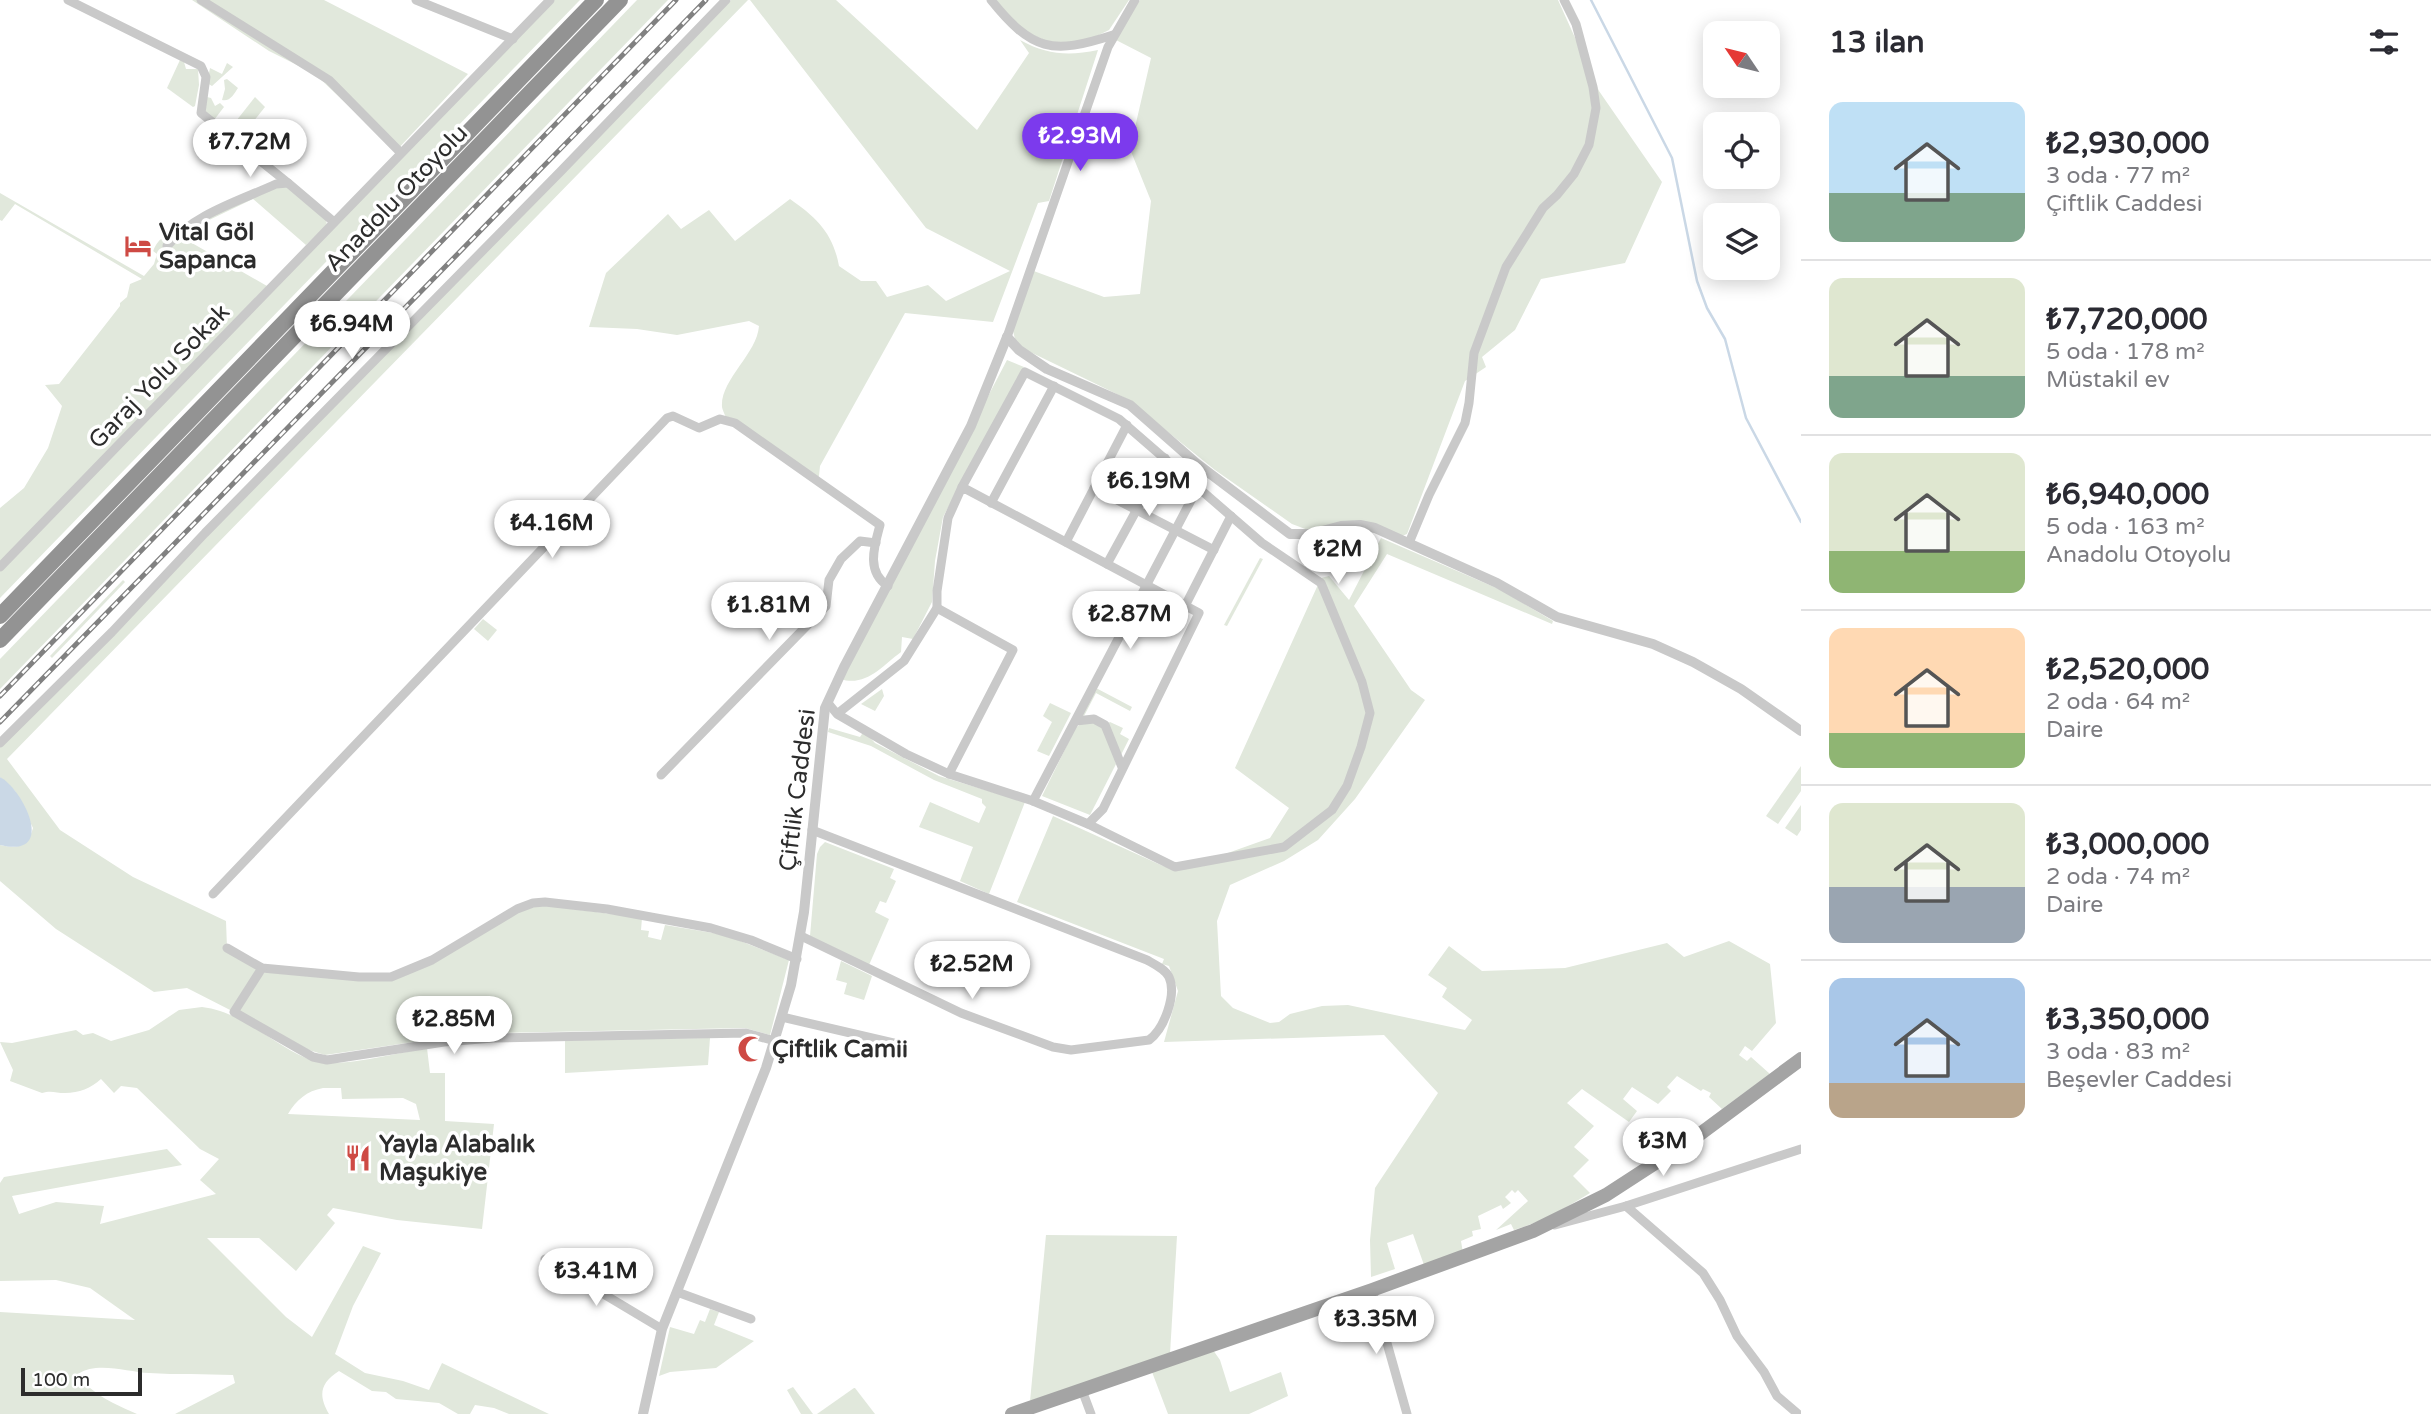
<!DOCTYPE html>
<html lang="tr">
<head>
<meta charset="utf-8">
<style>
  :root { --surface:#fff; --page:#f7f7f7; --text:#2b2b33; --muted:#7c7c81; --line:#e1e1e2; --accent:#7c3aed }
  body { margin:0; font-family:"Varela Round",sans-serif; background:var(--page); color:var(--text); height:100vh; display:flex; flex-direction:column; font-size:26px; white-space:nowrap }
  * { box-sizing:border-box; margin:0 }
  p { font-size:23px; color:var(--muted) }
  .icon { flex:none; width:38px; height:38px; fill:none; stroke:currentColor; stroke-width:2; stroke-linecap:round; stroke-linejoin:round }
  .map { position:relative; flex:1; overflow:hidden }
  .side { display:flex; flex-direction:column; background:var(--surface); width:630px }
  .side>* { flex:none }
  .needle { width:46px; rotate:305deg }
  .controls { position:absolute; left:1703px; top:21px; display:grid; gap:14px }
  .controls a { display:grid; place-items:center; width:77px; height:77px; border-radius:14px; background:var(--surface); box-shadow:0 4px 18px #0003; font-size:35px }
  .scale { position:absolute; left:21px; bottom:18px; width:121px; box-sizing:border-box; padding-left:7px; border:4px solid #2c2c2c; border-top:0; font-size:19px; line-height:24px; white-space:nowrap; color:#2c2c2c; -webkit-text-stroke:5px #fff; paint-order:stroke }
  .price { position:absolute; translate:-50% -60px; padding:0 16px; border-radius:24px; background:#fff; color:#222; font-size:23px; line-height:46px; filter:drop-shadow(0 2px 4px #0008) }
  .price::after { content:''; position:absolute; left:50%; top:42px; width:21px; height:16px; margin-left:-10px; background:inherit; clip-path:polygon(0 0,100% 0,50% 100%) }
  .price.current { background:var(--accent); color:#fff }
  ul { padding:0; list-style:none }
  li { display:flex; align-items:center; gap:21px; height:175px; padding:0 28px }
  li+li { border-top:2px solid var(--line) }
  li span { display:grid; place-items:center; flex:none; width:196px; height:140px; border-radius:14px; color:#555 }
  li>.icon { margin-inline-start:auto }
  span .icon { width:84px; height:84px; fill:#fffc; stroke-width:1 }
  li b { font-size:30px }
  h2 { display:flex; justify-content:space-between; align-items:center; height:84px; padding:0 28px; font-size:30px }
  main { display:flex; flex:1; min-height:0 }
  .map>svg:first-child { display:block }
  .green { fill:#e1e8dc; fill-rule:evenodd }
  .water { fill:#cad8e6 }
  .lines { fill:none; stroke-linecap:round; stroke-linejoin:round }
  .stream { stroke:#cad8e6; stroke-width:2.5 }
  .minor { stroke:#c9c9c9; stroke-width:9 }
  .tertiary { stroke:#c9c9c9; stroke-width:10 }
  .primary { stroke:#a4a4a4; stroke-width:14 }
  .motorway { stroke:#939393; stroke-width:16 }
  .rail-casing { stroke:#818181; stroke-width:5 }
  .rail { stroke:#fff; stroke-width:2.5; stroke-dasharray:8; stroke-linecap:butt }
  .labels { text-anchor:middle; stroke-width:7; stroke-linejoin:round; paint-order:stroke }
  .street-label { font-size:24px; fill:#2c2c2c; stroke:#fff }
  .poi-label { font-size:24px; font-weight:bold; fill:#2c2c2c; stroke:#fff; text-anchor:start }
</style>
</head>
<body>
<main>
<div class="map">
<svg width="1801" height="1414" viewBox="0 0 1801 1414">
  <rect width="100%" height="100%" fill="#fff"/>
  <!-- green -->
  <g class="green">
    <path d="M192,0h132l144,74 -72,77 -81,-77 -46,-23z"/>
    <path d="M552,0h28l-580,598v-28z"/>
    <path d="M637,0h31l-668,689v-30z"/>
    <path d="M731,0h17l-741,759 53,71 73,47 93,44 1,27 35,20 -28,44 -47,-24 -33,4 -98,-63 -56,-48v-36c18,4 28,2 33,-17l-18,-37 -15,-14v-31z"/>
    <path d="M750,0h86l141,130 52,-77 -9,-13c27,15 49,16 78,10l-49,151 -11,2 -45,119 -88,-9 -85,153 -1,10 -5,6 -85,-59c-2,-4 -6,-11 -7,-16 -2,-27 35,-53 37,-81l-10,-5 -72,14 -40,-6 -48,-2 17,-54 62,-59 13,15 28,-19 26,31 55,-42c27,19 43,34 49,67l22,15h15l11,16 41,-12 18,16 64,-30 -84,-43z"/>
    <path d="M995,0h134l-20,30 -18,9 -30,8 -38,-16z"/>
    <path d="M1140,0h418l41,91 63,91 -37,81 -84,16 -26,51 -33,27 4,10 -21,14 -58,153 -5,2 -40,-15 -54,9 -16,-6 -77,-54 -88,-71 -105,-51 -7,-9 -2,-8 18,-61 73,27 36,-3 11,-93 -21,-52 21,-91 -35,-18 9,-20z"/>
    <path d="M180,60l4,2 2,7h12l1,16 -4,21 -2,1 -26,-19z"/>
    <path d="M227,63l6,4 -21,19 -5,-3 3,-15 12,6z"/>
    <path d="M227,79l11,9c-4,6 -8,14 -16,12l3,-11 -1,-9z"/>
    <path d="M207,97l4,1 4,8 5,-3 4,4 -10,13 -9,-8z"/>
    <path d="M255,97l10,10 -27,34 -9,-11z"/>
    <path d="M273,186h11l7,3 35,31 1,5 -21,20 -53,-46 -69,33 6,-6z"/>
    <path d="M0,193l144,83 10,-12 3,-10 -4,-3c8,-17 10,-12 25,-16l89,51 -267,276v-54l24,-20 24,-40 14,-42 -17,-21 14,-1 61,-78v-3l7,-6 3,-13 12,-5 -127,-75 -13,17 -2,-1z"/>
    <path d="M1007,360l17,7 -81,150 -8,44 -3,41 -19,37 -11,-2 -1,15c-20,15 -35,35 -61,27z"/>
    <path d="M1381,538l120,52 52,31 -1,3 -165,-70 -33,52 57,84 14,10 -70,99 -37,41 -34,21 -54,24 -13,36 4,75 12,12 37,15 9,-1 11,-8 32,-8 26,-1 117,25 7,-10 -30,-23 5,-9 -19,-13 21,-29 33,25 83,-3 102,-25 17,14 45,-16 41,23 6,59 -24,28 -7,-5 -6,9 8,6 4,-4 19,17 -48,35 -13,-12 2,-4 -8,-4 -2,2 -24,-15 -10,11 4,4 -13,13 -26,-17 -9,12 14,12 -8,11 -47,-33 -15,14 27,23 -20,21 15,13 -16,16 17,17c-25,15 -48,29 -76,37l-3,-6 -15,6 32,-29 -10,-11 -3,3 -3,-3 -7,7 6,6 -8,6 -2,-4 -23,11 3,13 -9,2 1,5 -12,5 2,12 -39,12 -11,-31 -26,9 8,26 -24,8 -1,-37 5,-52 63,-95 -54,-58 -220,7 14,-51 -9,-25 -7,-2 2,-5 -147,-57 36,-86 110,50 17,4 90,-32 19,-30 -54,-40 86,-190 8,-2 20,24z"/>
    <path d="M1260,558l3,1 -36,67 -3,-1z"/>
    <path d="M123,580l2,2 -73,76 -2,-2z"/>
    <path d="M483,619l14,11 -9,11 -14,-12z"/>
    <path d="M1096,688l36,19 -2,4 -34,-18 -12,23 -3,-1z"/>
    <path d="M882,689l2,7 -9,15 -14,-7z"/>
    <path d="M1050,703l21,10 -22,43 -12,-5 15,-29 -9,-6z"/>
    <path d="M1085,722l15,2 13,26 3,14 -26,51 -48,-19 34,-69z"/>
    <path d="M1110,722l13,6 -3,6 9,5 -8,16 -14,-31z"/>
    <path d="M829,728l31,9 4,-6 11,12 64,33 86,26 -36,92 -29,-13 13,-34 -54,-20 11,-25 49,21 7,-16 -4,-4v-4l-48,-19 -63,-34 -43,-14z"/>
    <path d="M1801,766v25l-23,33 -12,-8z"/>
    <path d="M1801,805v25l-4,6 -12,-8z"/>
    <path d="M825,842l69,27 -4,9 6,3 -10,22 -6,-2 -5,11 14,7 -20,46 -59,-29 7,-82 3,-7z"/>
    <path d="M542,905l100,13 -1,12 8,1 -1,6 13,3 4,-15 60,10 64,25 -19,75 -25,-7 -244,5 -60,5 -116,17 -16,-5 -71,-39 23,-36 5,-3 123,8 130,-69z"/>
    <path d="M841,961l31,15 -8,24 -20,-6 3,-11 -11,-3z"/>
    <path d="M202,1007c43,5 73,41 112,54 23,8 87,-9 113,-13l3,25h15v48l49,3 -12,105 -85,-9 -64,-12 -6,7 8,8 -39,48 -37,-33h-52l79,79 26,20 51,-91 18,7 -28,53 -18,48 30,19 38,8 26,9 13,-27 107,51h-40l-15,-6 -19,-3 -5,9h-12l-19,-11 -43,-4 -10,-7 -14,-1 -33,-20c-19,12 -21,24 -10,43h-154l60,-31 -2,-8c-28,-1 -56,0 -84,-2 -21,-1 -52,-12 -71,1 12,20 39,31 59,40h-137v-102l135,8 -45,-32 -34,-8 -56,1v-98l4,-6 163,-28 15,16 -170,31 7,18 37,-12 48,4 -4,18 116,-30 -16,-14 19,-21 -19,-10 -63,-61 -16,-2 -7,7 -13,-14c-10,9 -22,14 -36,14 -9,0 -14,-3 -23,0l-32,-12 3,-11 -13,-28 12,1 64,-13 7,5 10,-2 18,8 38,-11 30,-20zM323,1088h18l1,11 61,-1 13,6 4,16 -132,-6c8,-14 19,-23 35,-26z"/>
    <path d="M710,1038l-2,27 -143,8v-33z"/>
    <path d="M1046,1235l131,1 -7,118 -140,47z"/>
    <path d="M710,1309l9,3 -5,13 40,16 -38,27 -46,4 -11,4 11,-49 24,7 6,-14 5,2z"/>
    <path d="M1213,1350l7,10 10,32 51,-20 7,24 -39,18h-81l-16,-42z"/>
    <path d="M793,1387l20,27h-12l-14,-24z"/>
    <path d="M855,1388l20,26h-58l37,-26z"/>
  </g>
  <!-- water -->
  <path class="water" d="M0,777c23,12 58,82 0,68z"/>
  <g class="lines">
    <!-- stream -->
    <path class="stream" d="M1591,0l81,158 25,123 10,27 18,31 21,79 55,104"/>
    <!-- minor -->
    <g class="minor">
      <path d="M68,0l133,66 5,11 -5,36 87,70"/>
      <path d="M201,0l128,80 72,73"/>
      <path d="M416,0l97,39"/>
      <path d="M991,0c41,51 61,55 122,35"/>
      <path d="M167,246c27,-32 72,-45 109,-62l12,-1 46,39"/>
      <path d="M1007,337l101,-290 27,-47"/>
      <path d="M962,487l63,-115 94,47 143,124 59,40 41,99 8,31 -9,34 -14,39 -15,24 -48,37 -109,20 -87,-43"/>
      <path d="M1094,488l120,62"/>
      <path d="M991,503l63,-117"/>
      <path d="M1066,542l61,-117"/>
      <path d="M1409,543l20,-48 36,-72 4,-20 5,-50 32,-86 37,-59 14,-13 17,-21 15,-29 7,-37 -3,-21 -17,-63 -12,-24"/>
      <path d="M1107,564l58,-106"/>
      <path d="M0,567l550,-567"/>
      <path d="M1185,606l46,-90"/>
      <path d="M937,608l76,42 -64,124"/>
      <path d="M828,703l9,11 69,40 43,20 84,27 55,23 15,-15 96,-196 -237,-126 -14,31 -11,73v17l-33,53 -67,53"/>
      <path d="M1076,721l18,-2 11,6 17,42"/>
      <path d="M0,743l112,-111 93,-99 356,-362 165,-171"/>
      <path d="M661,775l165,-169 3,-26 12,-21 19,-18 16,2"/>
      <path d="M1033,801l165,-314"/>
      <path d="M213,894l454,-476 6,-2 26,12 21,-9 15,4 145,102c-6,22 -14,47 8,61"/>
      <path d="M801,936l160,77 92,34 18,3 78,-10c15,-11 28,-45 20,-63 -4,-8 -15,-13 -22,-17l-335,-130"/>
      <path d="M227,948l35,20 97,9h32l41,-17 85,-51 16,-6 12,-1 62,7 104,19 40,12 46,19"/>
      <path d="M262,968l-28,44 79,45 14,3 117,-18 49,-4 253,-5 29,8"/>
      <path d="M782,1017l120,28"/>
      <path d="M1626,1206l77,67 17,27 17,36 27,36 13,24 21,18"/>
      <path d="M1555,1225l71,-19 175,-57"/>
      <path d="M545,1259l117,70"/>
      <path d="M1372,1290l35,124"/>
      <path d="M677,1292l74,27"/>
      <path d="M1082,1390l9,24"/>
    </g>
    <!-- tertiary -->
    <g class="tertiary">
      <path d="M1007,337l12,13 28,19 83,36 66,58 94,71h21l30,-8 19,-1 15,3 122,55 60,34 96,27 40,18 48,27 60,42"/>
      <path d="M643,1414l19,-85 104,-261 25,-83 13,-73 21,-204 19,-41 127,-241 36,-89"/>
    </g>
    <!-- primary -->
    <path class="primary" d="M1012,1414l360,-124 161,-59 73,-36 94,-61 101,-75"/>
    <!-- motorway -->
    <g class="motorway">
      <path d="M0,616l596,-616"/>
      <path d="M0,640l620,-640"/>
    </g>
    <!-- rail casing -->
    <g class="rail-casing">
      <g id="rail">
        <path d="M0,696l676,-696"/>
        <path d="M0,722l706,-722"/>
      </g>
    </g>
    <!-- rail -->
    <use href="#rail" class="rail"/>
  </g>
  <!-- icons -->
  <defs>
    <g id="hotel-bare" transform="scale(2.1)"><path d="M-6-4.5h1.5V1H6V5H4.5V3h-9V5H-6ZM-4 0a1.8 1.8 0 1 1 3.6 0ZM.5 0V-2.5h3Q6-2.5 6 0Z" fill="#ce4a44" stroke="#fff" stroke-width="2.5" paint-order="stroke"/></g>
    <g id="mosque-bare" transform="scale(2.1)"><path d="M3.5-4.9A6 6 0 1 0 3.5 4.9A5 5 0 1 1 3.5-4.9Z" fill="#ce4a44" stroke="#fff" stroke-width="2.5" paint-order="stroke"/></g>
    <g id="restaurant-bare" transform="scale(2.1)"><path d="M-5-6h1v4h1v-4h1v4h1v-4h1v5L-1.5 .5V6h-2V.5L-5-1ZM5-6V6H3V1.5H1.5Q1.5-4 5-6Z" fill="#ce4a44" stroke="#fff" stroke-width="2.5" paint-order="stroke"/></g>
  </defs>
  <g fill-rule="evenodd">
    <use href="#hotel-bare" x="138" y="246"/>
    <use href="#mosque-bare" x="751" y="1049"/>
    <use href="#restaurant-bare" x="358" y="1158"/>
  </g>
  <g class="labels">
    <!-- street labels -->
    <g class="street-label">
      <text transform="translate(396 198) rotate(-46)" y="8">Anadolu Otoyolu</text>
      <text transform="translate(159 376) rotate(-46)" y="8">Garaj Yolu Sokak</text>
      <text transform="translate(797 790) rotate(-83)" y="8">Çiftlik Caddesi</text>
    </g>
    <!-- poi labels -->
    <g class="poi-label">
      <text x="159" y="240">Vital Göl<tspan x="159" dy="28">Sapanca</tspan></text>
      <text x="772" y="1057">Çiftlik Camii</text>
      <text x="379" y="1152">Yayla Alabalık<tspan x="379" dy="28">Maşukiye</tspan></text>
    </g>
  </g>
</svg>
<div class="controls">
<a><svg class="needle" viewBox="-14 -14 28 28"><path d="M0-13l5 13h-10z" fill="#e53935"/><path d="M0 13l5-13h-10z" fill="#7c7c81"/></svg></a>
<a><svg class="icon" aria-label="locate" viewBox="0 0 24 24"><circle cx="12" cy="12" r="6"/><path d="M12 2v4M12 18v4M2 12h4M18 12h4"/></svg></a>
<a><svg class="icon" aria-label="layers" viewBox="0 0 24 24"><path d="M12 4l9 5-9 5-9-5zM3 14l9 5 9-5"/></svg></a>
</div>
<div class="scale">100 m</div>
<b class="price current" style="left:1080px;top:173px">₺2.93M</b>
<b class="price" style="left:250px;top:179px">₺7.72M</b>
<b class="price" style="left:352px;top:361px">₺6.94M</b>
<b class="price" style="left:1149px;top:518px">₺6.19M</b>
<b class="price" style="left:552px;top:560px">₺4.16M</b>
<b class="price" style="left:1338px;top:586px">₺2M</b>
<b class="price" style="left:769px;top:642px">₺1.81M</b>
<b class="price" style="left:1130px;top:651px">₺2.87M</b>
<b class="price" style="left:972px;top:1001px">₺2.52M</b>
<b class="price" style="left:454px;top:1056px">₺2.85M</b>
<b class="price" style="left:1663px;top:1178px">₺3M</b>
<b class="price" style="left:596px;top:1308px">₺3.41M</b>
<b class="price" style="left:1376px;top:1356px">₺3.35M</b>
</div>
<section class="side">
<h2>13 ilan<svg class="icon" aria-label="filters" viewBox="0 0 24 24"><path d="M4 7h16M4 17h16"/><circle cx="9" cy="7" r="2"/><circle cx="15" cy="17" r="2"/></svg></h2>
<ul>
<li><span style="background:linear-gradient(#bfe0f5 65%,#7fa58c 0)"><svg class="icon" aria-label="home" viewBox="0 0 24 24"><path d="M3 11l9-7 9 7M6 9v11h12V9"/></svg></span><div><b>₺2,930,000</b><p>3 oda · 77 m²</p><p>Çiftlik Caddesi</p></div></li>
<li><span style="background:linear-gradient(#dfe7d0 70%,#7fa58c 0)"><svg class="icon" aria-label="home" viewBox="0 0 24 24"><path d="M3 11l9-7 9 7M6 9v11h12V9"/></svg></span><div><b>₺7,720,000</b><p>5 oda · 178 m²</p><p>Müstakil ev</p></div></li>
<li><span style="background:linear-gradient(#dfe7d0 70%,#8fb573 0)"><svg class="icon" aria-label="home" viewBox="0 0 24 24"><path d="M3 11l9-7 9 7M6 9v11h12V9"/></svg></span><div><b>₺6,940,000</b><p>5 oda · 163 m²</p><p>Anadolu Otoyolu</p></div></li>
<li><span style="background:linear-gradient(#ffd9b3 75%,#8fb573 0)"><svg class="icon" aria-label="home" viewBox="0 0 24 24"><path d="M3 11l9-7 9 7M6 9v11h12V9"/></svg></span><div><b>₺2,520,000</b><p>2 oda · 64 m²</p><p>Daire</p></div></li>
<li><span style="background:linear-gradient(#dfe7d0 60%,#9aa5b1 0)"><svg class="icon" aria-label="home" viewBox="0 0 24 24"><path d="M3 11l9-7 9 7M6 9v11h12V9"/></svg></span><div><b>₺3,000,000</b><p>2 oda · 74 m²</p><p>Daire</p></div></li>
<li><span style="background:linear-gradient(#a9c7e8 75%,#b9a48a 0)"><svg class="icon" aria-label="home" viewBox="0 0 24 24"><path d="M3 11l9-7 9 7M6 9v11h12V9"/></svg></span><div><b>₺3,350,000</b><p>3 oda · 83 m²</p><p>Beşevler Caddesi</p></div></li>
</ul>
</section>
</main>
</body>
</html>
